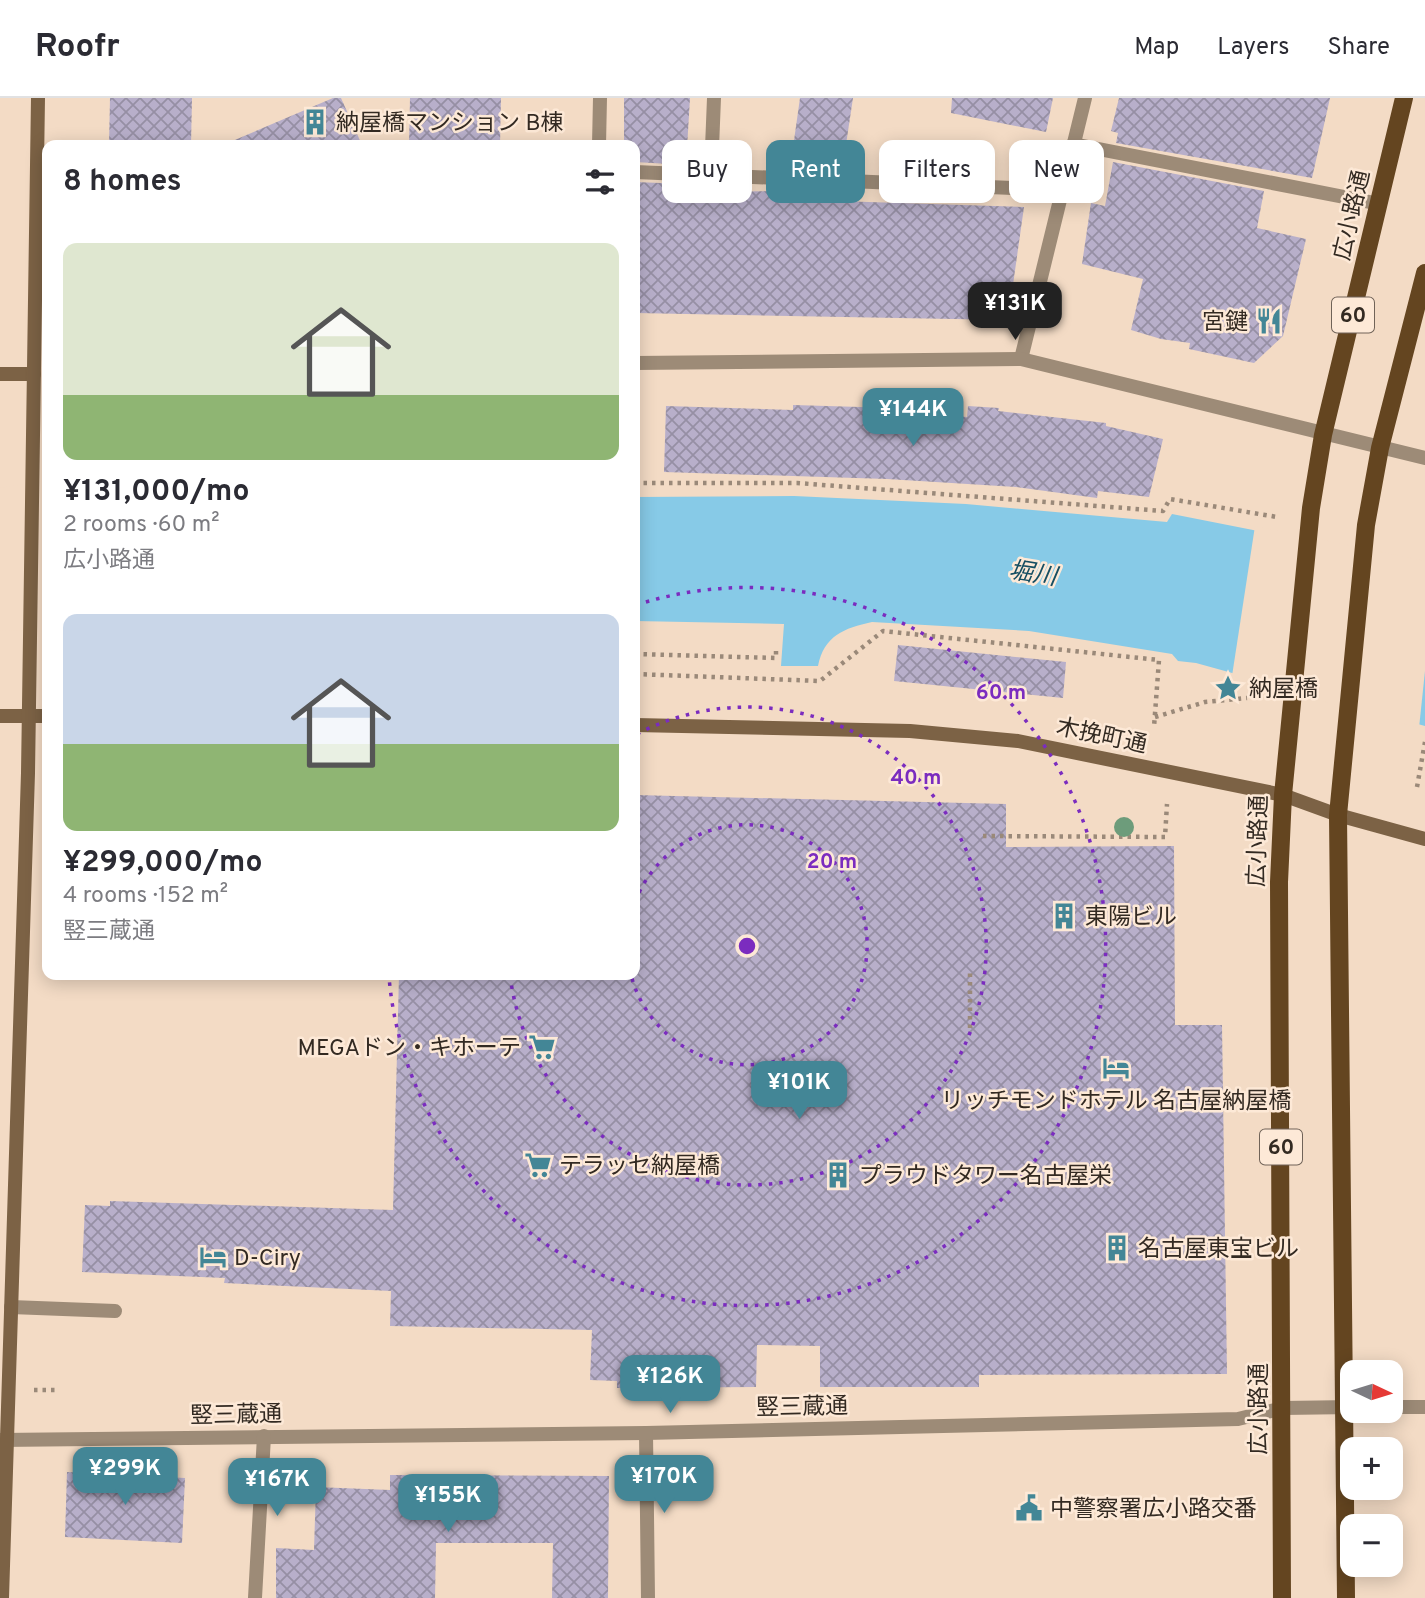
<!DOCTYPE html>
<html lang="en">
<head>
<meta charset="utf-8">
<style>
  :root { --surface:#fff; --page:#f7f7f7; --text:#2b2b33; --muted:#7c7c81; --line:#e1e1e2; --accent:#438696 }
  body { margin:0; font-family:Overpass,"Noto Sans JP",sans-serif; background:var(--page); color:var(--text); height:100vh; display:flex; flex-direction:column; font-size:26px; white-space:nowrap }
  * { box-sizing:border-box; margin:0 }
  p { font-size:23px; color:var(--muted) }
  .icon { flex:none; width:38px; height:38px; fill:none; stroke:currentColor; stroke-width:2; stroke-linecap:round; stroke-linejoin:round }
  .map { position:relative; flex:1; overflow:hidden }
  .drawer { position:absolute; left:42px; top:42px; width:598px; height:840px; display:flex; flex-direction:column; background:var(--surface); border-radius:14px; box-shadow:0 4px 18px #0003 }
  .drawer>* { flex:none }
  .top-card { position:absolute; left:662px; top:42px; width:658px; height:63px; display:flex; gap:14px }
  .needle { width:46px; rotate:94deg }
  .controls { position:absolute; left:1340px; top:1262px; display:grid; gap:14px }
  .controls a { display:grid; place-items:center; width:63px; height:63px; border-radius:14px; background:var(--surface); box-shadow:0 4px 18px #0003; font-size:35px }
  .price { position:absolute; translate:-50% -60px; padding:0 16px; border-radius:14px; background:var(--accent); color:#fff; font-size:23px; line-height:46px; filter:drop-shadow(0 2px 4px #0008) }
  .price::after { content:''; position:absolute; left:50%; top:42px; width:21px; height:16px; margin-left:-10px; background:inherit; clip-path:polygon(0 0,100% 0,50% 100%) }
  .price.active { background:#222; color:#fff }
  ul { padding:0; list-style:none }
  li { display:grid; align-content:center; gap:14px; height:371px; padding:0 21px }
  li span { display:grid; place-items:center; height:217px; border-radius:14px; color:#555 }
  li>.icon { margin-inline-start:auto }
  span .icon { width:126px; height:126px; fill:#fffc; stroke-width:1 }
  li b { font-size:30px }
  h2 { display:flex; justify-content:space-between; align-items:center; height:84px; padding:0 21px; font-size:30px }
  .tag { padding:0 24px; border-radius:14px; background:var(--surface); box-shadow:0 4px 18px #0003; font-size:24px; line-height:63px }
  .tag.active { background:var(--accent); color:#fff }
  header { display:flex; align-items:center; gap:42px; box-sizing:border-box; height:98px; padding:0 35px; background:var(--surface); border-bottom:2px solid var(--line) }
  header strong { font-size:33px }
  nav { display:flex; gap:38px; margin-inline-start:auto; font-size:24px }
  .map>svg:first-child { display:block }
  .water { fill:#87cae7 }
  .pier { fill:#f3dbc5 }
  .building { fill:url(#building-cross-hatch) }
  .lines { fill:none; stroke-linecap:round; stroke-linejoin:round }
  .path { stroke:#9a8979; stroke-width:4.5; stroke-dasharray:3.5 5; stroke-linecap:butt }
  .lane { stroke:#9d8b77; stroke-width:14 }
  .street { stroke:#9d8b77; stroke-width:14 }
  .secondary { stroke:#7c6245; stroke-width:14 }
  .primary { stroke:#644520; stroke-width:18 }
  .tree { fill:#6d9c7b }
  .ring { fill:none; stroke:#7b2cbf; stroke-width:3.5; stroke-dasharray:3.5 7 }
  .labels { text-anchor:middle; stroke-width:5; stroke-linejoin:round; paint-order:stroke }
  .shield { fill:#fde9d7; stroke:#706358; stroke-width:2 }
  .shield-label { font-size:21px; font-weight:bold; fill:#332a22 }
  .poi-label { font-size:23px; fill:#332a22; stroke:#fde9d7; text-anchor:start }
  .street-label { font-size:23px; fill:#332a22; stroke:#fde9d7 }
  .water-label { font-size:24px; font-style:italic; fill:#164e62; stroke:#fde9d7 }
  .centre { fill:#7b2cbf; stroke:#fde9d7; stroke-width:3.5 }
  .ring-label { font-size:21px; text-anchor:middle; font-weight:bold; fill:#7b2cbf; stroke:#fde9d7; stroke-width:5; stroke-linejoin:round; paint-order:stroke }
</style>
</head>
<body>
<header>
<strong>Roofr</strong>
<nav><a>Map</a><a>Layers</a><a>Share</a></nav>
</header>
<div class="map">
<svg width="1425" height="1500" viewBox="0 0 1425 1500">
  <defs>
    <pattern id="building-cross-hatch" width="8" height="8" patternUnits="userSpaceOnUse" patternTransform="scale(1.75)"><rect width="8" height="8" fill="#b8afca"/><path d="M0 0l8 8M0 8l8-8" fill="none" stroke="#968fa4"/></pattern>
  </defs>
  <rect width="100%" height="100%" fill="#f3dbc5"/>
  <!-- water -->
  <path class="water" d="M794,398l172,8 201,18 5,-8 253,50v162l-229,-63 -18,-2 -6,-7 -143,-23 -157,-9c-28,6 -48,14 -54,44h-37l3,-42 -149,-3v-124z"/>
  <!-- pier -->
  <g class="pier">
    <path d="M47,382v152l-47,-2v-142z"/>
    <path d="M1255,428l170,35v110l-6,57 -187,-52z"/>
  </g>
  <!-- building -->
  <g class="building">
    <path d="M110,0h82l-1,47h-82z"/>
    <path d="M333,0h8l21,47h-139z"/>
    <path d="M410,0h91l-1,47h-91z"/>
    <path d="M624,0h66l-4,67 -51,-3v-17h-11z"/>
    <path d="M800,0h53l-11,73 -52,-2z"/>
    <path d="M952,0h101l-7,34 -95,-19z"/>
    <path d="M1119,0h211l-18,80 -196,-35 2,-10 -7,-2z"/>
    <path d="M1113,64l151,29 -7,37 49,11 -23,97 -29,27 -65,-14 1,-6 -29,-4 -30,-9 12,-51 -61,-15 9,-61 14,3z"/>
    <path d="M635,84l51,2 -1,8 101,-1 1,-3 52,2 -2,11 187,6 -16,113 -373,-7z"/>
    <path d="M793,307l68,2 106,10 1,-11 31,2 -1,3 108,12v3l57,13 -14,58 -51,-6 -1,7 -81,-11 -129,-8 -223,-7 2,-66 127,4z"/>
    <path d="M898,547l168,17 -3,36 -169,-17z"/>
    <path d="M635,697l371,9v43l168,-1 1,179h47l5,349 -248,1v12h-159v-41l-63,-1 -1,42 -139,1v-7l-27,-1 2,-50 -202,-4 1,-35 -167,-8 1,-5 -143,-6 3,-67 25,1v-5l283,9 6,-235h236z"/>
    <path d="M67,1374l118,6 -3,65 -117,-6z"/>
    <path d="M390,1377l219,1 -1,122h-56l1,-55h-117l-1,55h-159v-50l38,2 2,-63 74,3z"/>
  </g>
  <g class="lines">
    <!-- path -->
    <g class="path">
      <path d="M635,385h162l366,28 7,-12 107,18"/>
      <path d="M635,556l141,4v-7"/>
      <path d="M635,576l185,7 63,-50 276,29 -5,67"/>
      <path d="M1155,619l50,-15 42,-4"/>
      <path d="M1417,689l8,-45"/>
      <path d="M983,738l182,1 2,-33"/>
      <path d="M970,930v-57"/>
      <path d="M34,1292h24"/>
    </g>
    <!-- lane -->
    <path class="lane" d="M11,1209l104,4"/>
    <!-- street -->
    <g class="street">
      <path d="M1073,46l307,60"/>
      <path d="M599,47l1,-47"/>
      <path d="M635,74l427,18"/>
      <path d="M711,75l3,-75"/>
      <path d="M1021,261l64,-261"/>
      <path d="M635,265l386,-4 404,99"/>
      <path d="M1391,1309h34"/>
      <path d="M646,1335l2,165"/>
      <path d="M0,1342l646,-7 592,-14 45,-11 70,-1"/>
      <path d="M255,1500l9,-162"/>
    </g>
    <!-- secondary -->
    <g class="secondary">
      <path d="M0,276h34"/>
      <path d="M0,618h47"/>
      <path d="M635,627l275,6 108,10 265,54 55,20 87,24"/>
      <path d="M2,1500l26,-825 10,-675"/>
    </g>
    <!-- primary -->
    <g class="primary">
      <path d="M1282,1500l-3,-716 4,-87 28,-287 12,-73 81,-337"/>
      <path d="M1346,1500l-8,-783 28,-290 14,-77 45,-175"/>
    </g>
  </g>
  <!-- trees -->
  <circle class="tree" cx="1124" cy="729" r="10"/>
  <!-- distance rings -->
  <g class="ring">
    <path d="M635 804A120 120 0 1 1 631 877"/>
    <path d="M637 636A239 239 0 1 1 510 877"/>
    <path d="M636 507A359 359 0 1 1 389 879"/>
  </g>
  <!-- icons -->
  <defs>
    <g id="building-bare" transform="scale(2.1)"><path d="M-4-6H4V6H1V3H-1V6H-4ZM-2.5-4.3h1.7v1.8h-1.7ZM.8-4.3h1.7v1.8H.8ZM-2.5-1h1.7V.8h-1.7ZM.8-1h1.7V.8H.8Z" fill="#438696" stroke="#fde9d7" stroke-width="2.5" paint-order="stroke"/></g>
    <g id="restaurant-bare" transform="scale(2.1)"><path d="M-5-6h1v4h1v-4h1v4h1v-4h1v5L-1.5 .5V6h-2V.5L-5-1ZM5-6V6H3V1.5H1.5Q1.5-4 5-6Z" fill="#438696" stroke="#fde9d7" stroke-width="2.5" paint-order="stroke"/></g>
    <g id="sight-bare" transform="scale(2.1)"><path d="M0-6L1.8-2.2L6-1.7L2.9 1.2L3.7 5.4L0 3.3L-3.7 5.4L-2.9 1.2L-6-1.7L-1.8-2.2Z" fill="#438696" stroke="#fde9d7" stroke-width="2.5" paint-order="stroke"/></g>
    <g id="supermarket-bare" transform="scale(2.1)"><path d="M-6-5.5h2.5l.6 2H6L4.5 2H-2.5L-4.4-4H-6ZM-1.5 3.2a1.3 1.3 0 1 0 .1 0ZM3 3.2a1.3 1.3 0 1 0 .1 0Z" fill="#438696" stroke="#fde9d7" stroke-width="2.5" paint-order="stroke"/></g>
    <g id="hotel-bare" transform="scale(2.1)"><path d="M-6-4.5h1.5V1H6V5H4.5V3h-9V5H-6ZM-4 0a1.8 1.8 0 1 1 3.6 0ZM.5 0V-2.5h3Q6-2.5 6 0Z" fill="#438696" stroke="#fde9d7" stroke-width="2.5" paint-order="stroke"/></g>
    <g id="civic-bare" transform="scale(2.1)"><path d="M-.6-6.5H3V-4.5H.6V-3L4-1V1h2V6H-6V1h2V-1L-.6-3ZM-1.2 2.5V6h2.4V2.5Z" fill="#438696" stroke="#fde9d7" stroke-width="2.5" paint-order="stroke"/></g>
  </defs>
  <g fill-rule="evenodd">
    <use href="#building-bare" x="315" y="24"/>
    <use href="#restaurant-bare" x="1269" y="223"/>
    <use href="#sight-bare" x="1228" y="590"/>
    <use href="#building-bare" x="1064" y="818"/>
    <use href="#supermarket-bare" x="542" y="949"/>
    <use href="#hotel-bare" x="1116" y="970"/>
    <use href="#supermarket-bare" x="538" y="1067"/>
    <use href="#building-bare" x="838" y="1077"/>
    <use href="#building-bare" x="1117" y="1150"/>
    <use href="#hotel-bare" x="213" y="1159"/>
    <use href="#civic-bare" x="1029" y="1410"/>
  </g>
  <g class="labels">
    <!-- shield labels -->
    <g class="shield">
      <rect x="1332" y="199.5" width="42" height="35" rx="5"/>
      <rect x="1260" y="1031.5" width="42" height="35" rx="5"/>
    </g>
    <g class="shield-label">
      <text x="1353" y="224">60</text>
      <text x="1281" y="1056">60</text>
    </g>
    <!-- poi labels -->
    <g class="poi-label">
      <text x="336" y="32">納屋橋マンション B棟</text>
      <text x="1248" y="231" text-anchor="end">宮鍵</text>
      <text x="1249" y="598">納屋橋</text>
      <text x="1085" y="826">東陽ビル</text>
      <text x="521" y="957" text-anchor="end">MEGAドン・キホーテ</text>
      <text x="1116" y="1010" text-anchor="middle">リッチモンドホテル 名古屋納屋橋</text>
      <text x="559" y="1075">テラッセ納屋橋</text>
      <text x="859" y="1085">プラウドタワー名古屋栄</text>
      <text x="1138" y="1158">名古屋東宝ビル</text>
      <text x="234" y="1167">D-Ciry</text>
      <text x="1050" y="1418">中警察署広小路交番</text>
    </g>
    <!-- street labels -->
    <g class="street-label">
      <text transform="translate(1351 117) rotate(-77)" y="8">広小路通</text>
      <text transform="translate(1102 637) rotate(12)" y="8">木挽町通</text>
      <text transform="translate(1257 743) rotate(-88)" y="8">広小路通</text>
      <text transform="translate(802 1308) rotate(-1)" y="8">竪三蔵通</text>
      <text transform="translate(1258 1311) rotate(-90)" y="8">広小路通</text>
      <text transform="translate(236 1316) rotate(-1)" y="8">竪三蔵通</text>
    </g>
    <!-- water labels -->
    <g class="water-label">
      <text transform="translate(1033 475) rotate(9)" y="8">堀川</text>
    </g>
  </g>
  <circle cx="747" cy="848" r="10" class="centre"/>
  <g class="ring-label">
    <text x="1001" y="601">60 m</text>
    <text x="916" y="686">40 m</text>
    <text x="832" y="770">20 m</text>
  </g>
</svg>
<div class="controls">
<a><svg class="needle" viewBox="-14 -14 28 28"><path d="M0-13l5 13h-10z" fill="#e53935"/><path d="M0 13l5-13h-10z" fill="#7c7c81"/></svg></a>
<a>+</a>
<a>−</a>
</div>
<b class="price active" style="left:1015px;top:244px">¥131K</b>
<b class="price" style="left:913px;top:350px">¥144K</b>
<b class="price" style="left:799px;top:1023px">¥101K</b>
<b class="price" style="left:670px;top:1317px">¥126K</b>
<b class="price" style="left:125px;top:1409px">¥299K</b>
<b class="price" style="left:664px;top:1417px">¥170K</b>
<b class="price" style="left:277px;top:1420px">¥167K</b>
<b class="price" style="left:448px;top:1436px">¥155K</b>
<div class="top-card">
<a class="tag">Buy</a>
<a class="tag active">Rent</a>
<a class="tag">Filters</a>
<a class="tag">New</a>
</div>
<section class="drawer">
<h2>8 homes<svg class="icon" aria-label="filters" viewBox="0 0 24 24"><path d="M4 7h16M4 17h16"/><circle cx="9" cy="7" r="2"/><circle cx="15" cy="17" r="2"/></svg></h2>
<ul>
<li><span style="background:linear-gradient(#dfe7d0 70%,#8fb573 0)"><svg class="icon" aria-label="home" viewBox="0 0 24 24"><path d="M3 11l9-7 9 7M6 9v11h12V9"/></svg></span><div><b>¥131,000/mo</b><p>2 rooms · 60 m²</p><p>広小路通</p></div></li>
<li><span style="background:linear-gradient(#c9d6e8 60%,#8fb573 0)"><svg class="icon" aria-label="home" viewBox="0 0 24 24"><path d="M3 11l9-7 9 7M6 9v11h12V9"/></svg></span><div><b>¥299,000/mo</b><p>4 rooms · 152 m²</p><p>竪三蔵通</p></div></li>
</ul>
</section>
</div>
</body>
</html>
